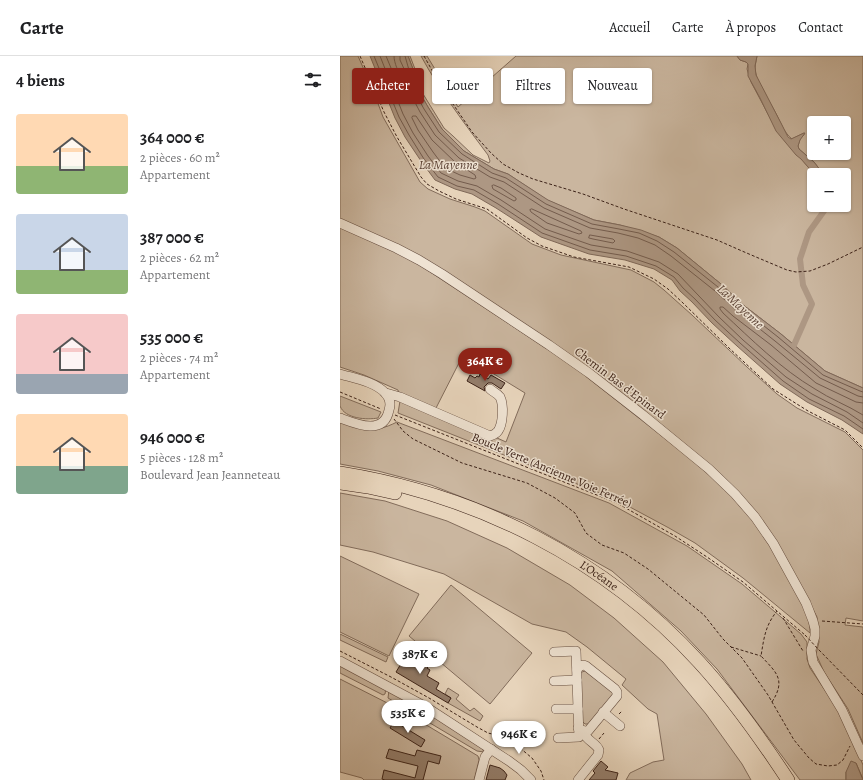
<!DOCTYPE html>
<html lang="fr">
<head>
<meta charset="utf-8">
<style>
  :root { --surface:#fff; --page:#f6f6f6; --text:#202124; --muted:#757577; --line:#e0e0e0; --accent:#8f2418 }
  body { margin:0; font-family:Alegreya,serif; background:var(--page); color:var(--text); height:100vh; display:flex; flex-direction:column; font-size:15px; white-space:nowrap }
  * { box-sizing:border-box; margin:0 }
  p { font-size:13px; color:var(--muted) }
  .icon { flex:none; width:22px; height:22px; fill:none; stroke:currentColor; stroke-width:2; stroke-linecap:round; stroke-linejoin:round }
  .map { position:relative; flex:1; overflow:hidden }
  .drawer { display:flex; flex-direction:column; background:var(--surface); width:340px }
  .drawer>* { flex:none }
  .guide { position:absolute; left:12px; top:12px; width:380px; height:36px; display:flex; gap:8px }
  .buttons { position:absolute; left:467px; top:60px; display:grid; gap:8px }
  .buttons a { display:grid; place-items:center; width:44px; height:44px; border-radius:4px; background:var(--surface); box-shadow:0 1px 3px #0004; font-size:20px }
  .price { position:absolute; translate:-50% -34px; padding:0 9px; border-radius:14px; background:#fff; color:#222; font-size:13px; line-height:26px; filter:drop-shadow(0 1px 2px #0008) }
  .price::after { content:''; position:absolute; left:50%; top:24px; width:12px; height:9px; margin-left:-6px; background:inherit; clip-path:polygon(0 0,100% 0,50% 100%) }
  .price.active { background:var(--accent); color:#fff }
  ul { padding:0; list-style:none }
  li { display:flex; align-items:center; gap:12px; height:100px; padding:0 16px }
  li span { display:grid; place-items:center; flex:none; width:112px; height:80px; border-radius:4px; color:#555 }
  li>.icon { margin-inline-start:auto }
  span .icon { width:48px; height:48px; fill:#fffc; stroke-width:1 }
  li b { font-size:17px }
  h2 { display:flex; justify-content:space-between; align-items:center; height:48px; padding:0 16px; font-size:17px }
  .chip { padding:0 14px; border-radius:4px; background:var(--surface); box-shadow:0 1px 3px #0004; font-size:14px; line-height:36px }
  .chip.active { background:var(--accent); color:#fff }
  header { display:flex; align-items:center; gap:24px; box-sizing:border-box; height:56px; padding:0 20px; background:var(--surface); border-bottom:1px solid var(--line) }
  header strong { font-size:19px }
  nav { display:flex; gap:22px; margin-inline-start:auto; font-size:14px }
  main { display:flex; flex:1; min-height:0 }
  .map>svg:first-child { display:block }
  .green { fill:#cab69f; stroke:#826c5b; fill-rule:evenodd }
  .water { fill:#ad9783; stroke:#7f6858 }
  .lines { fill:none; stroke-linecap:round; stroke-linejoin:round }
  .shore { stroke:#745c4d; stroke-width:1 }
  .canal { stroke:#ad9783; stroke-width:6 }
  .building { fill:#947e6c; stroke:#3b2117 }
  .minor-casing { stroke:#664e40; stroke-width:10 }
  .highway-casing { stroke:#3b2117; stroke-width:14 }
  .path { stroke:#3b2117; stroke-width:1; stroke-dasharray:3 2; stroke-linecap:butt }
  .minor { stroke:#efe3d3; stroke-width:9 }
  .highway { stroke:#e7d4bb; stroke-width:13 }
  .path-bridge { stroke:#3b2117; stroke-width:1; stroke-dasharray:3 2; stroke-linecap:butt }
  .labels { text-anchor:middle; stroke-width:3; stroke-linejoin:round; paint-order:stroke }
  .street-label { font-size:12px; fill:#3b2117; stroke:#efe3d3 }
  .water-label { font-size:13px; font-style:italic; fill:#5d4437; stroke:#efe3d3 }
</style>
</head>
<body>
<header>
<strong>Carte</strong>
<nav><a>Accueil</a><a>Carte</a><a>À propos</a><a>Contact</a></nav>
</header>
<main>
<section class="drawer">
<h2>4 biens<svg class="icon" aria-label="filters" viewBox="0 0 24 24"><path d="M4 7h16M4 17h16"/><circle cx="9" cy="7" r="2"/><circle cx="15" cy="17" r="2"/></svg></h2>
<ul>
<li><span style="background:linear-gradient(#ffd9b3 65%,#8fb573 0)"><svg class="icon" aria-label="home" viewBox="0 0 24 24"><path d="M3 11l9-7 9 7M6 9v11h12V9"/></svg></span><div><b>364 000 €</b><p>2 pièces · 60 m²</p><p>Appartement</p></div></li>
<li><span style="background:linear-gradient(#c9d6e8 70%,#8fb573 0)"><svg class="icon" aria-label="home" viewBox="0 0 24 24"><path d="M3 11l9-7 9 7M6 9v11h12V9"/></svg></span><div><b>387 000 €</b><p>2 pièces · 62 m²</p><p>Appartement</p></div></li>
<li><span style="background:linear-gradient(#f6c9c9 75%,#9aa5b1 0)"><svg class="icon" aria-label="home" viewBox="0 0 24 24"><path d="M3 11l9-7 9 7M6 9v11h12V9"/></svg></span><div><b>535 000 €</b><p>2 pièces · 74 m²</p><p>Appartement</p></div></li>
<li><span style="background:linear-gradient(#ffd9b3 65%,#7fa58c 0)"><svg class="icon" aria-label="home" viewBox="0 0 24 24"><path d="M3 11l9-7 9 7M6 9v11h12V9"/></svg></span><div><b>946 000 €</b><p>5 pièces · 128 m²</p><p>Boulevard Jean Jeanneteau</p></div></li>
</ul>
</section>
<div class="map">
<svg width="523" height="724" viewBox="0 0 523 724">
  <rect width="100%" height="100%" fill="#e7d4bb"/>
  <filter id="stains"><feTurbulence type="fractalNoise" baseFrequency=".005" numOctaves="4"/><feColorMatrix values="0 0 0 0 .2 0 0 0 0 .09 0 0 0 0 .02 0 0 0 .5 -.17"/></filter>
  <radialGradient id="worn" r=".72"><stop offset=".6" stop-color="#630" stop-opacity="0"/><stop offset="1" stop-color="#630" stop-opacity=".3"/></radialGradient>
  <!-- green -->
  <g class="green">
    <path d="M0,0h18l15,34 10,27 37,65 8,7 22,10 25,8 10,4 47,33 29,11 70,15 23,12 10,8 28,25 55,52 30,27 20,14 48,24 18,18v171l-17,-3 -1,7 18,2v116l-15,-34 -24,-37 -8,-18 3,-12 -2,-25 -31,-59 -39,-54 -226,-182 -181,-103z"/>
    <path d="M68,0h2l5,13 1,7 4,13 24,39 9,8 20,19 16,8 1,-2 -2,-6c-24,-32 -48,-64 -67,-99h6l31,51 58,-51h221l3,4 6,2 2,2 -1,5 4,13 17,32 36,48 11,13h-1v30h30v-30h-20l-10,-13 -15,-13 -1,-3 2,-7 4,-4v-2l-12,6c-9,-7 -12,-19 -18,-29 -5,-10 -16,-25 -18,-36 -2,-6 0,-12 1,-18h106v332l-38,-17 -44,-37 -39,-30 -21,-20 -44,-36 -18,-11 -39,-12 -26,-5 -47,-20 -39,-26 -14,-5 -30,-18 -22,-22 -14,-22 -11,-19 -4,-19zM474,67h30v30h-30z"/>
    <path d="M0,171l72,33 161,106 114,90 37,32 22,22 27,41 34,61 3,13v8l-67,-55 -48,-35 -26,-15 -54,-29 -217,-86 2,-12 -2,-11 -34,-15 -24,-8zM120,305l29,10 36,22 -19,49 -71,-32z"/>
    <path d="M0,340l41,16 -3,6c-11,2 -33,1 -38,-12 0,-2 0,-7 0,-10z"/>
    <path d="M0,365c25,8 33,13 57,1l212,81 78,43 55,38 59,50 6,8v17l3,9 33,49 20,48v14l-7,-16 -10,9v8h-46l-83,-111 -36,-38 -69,-60 -89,-50 -92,-36 -53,-14 -38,-7z"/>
    <path d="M0,437l45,8 62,20 60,27 63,37 44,33 49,44 43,52 36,50 9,16h-125l4,-7 23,-11 11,-2 -7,-46 -9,-5 -26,-24 4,-6 -39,-32 -21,-15 -34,-8 -88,-50 -71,-22 -33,-7z"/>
    <path d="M0,500l79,38 -30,62 -49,-24z"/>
    <path d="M111,529l81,68 -42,51 -81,-68z"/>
    <path d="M0,578l48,23 -2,5 -46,-22z"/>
    <path d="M0,608l46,24 -1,6 -2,1 -43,-22z"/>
    <path d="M245,615l28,21 -1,6 -24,26h-3l-3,-3 -2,-47 2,-2z"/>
    <path d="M0,623l63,32 75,45 1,4 -5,20h-110l-2,-2 -22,-6z"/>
    <path d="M108,632l11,7 -3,4 14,12 4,-3 9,8 -3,5 -32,-18 3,-5 -6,-4z"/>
    <path d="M49,634l35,20 58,38 2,4 -7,-1 -89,-53z"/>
  </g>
  <!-- water -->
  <g class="water">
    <path d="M30,0h38l5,13 4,19 11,19 14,22 22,22 30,18 14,5 40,26 46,20 26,5 21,5 18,7 18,11 44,36 21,20 39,30 44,37 38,17v46l-21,-14 -35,-18 -27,-18 -43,-38 -25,-23 -20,-21 -12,-11 -8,-11 -18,-11 -29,-9 -36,-6 -48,-17 -45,-29 -24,-14 -17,-5 -20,-9 -14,-19 -16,-24 -10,-19z"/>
    <path d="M397,0h20l-2,10 1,9 26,50 6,12 3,2 13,-6h1l-5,7 -2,6 1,3 15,13 10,13h-9l-14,-16 -5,-4 -20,-24 -16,-33 -12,-22v-12l-2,-2 -6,-2z"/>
    <path d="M511,705l5,2 7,17h-17v-8z"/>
  </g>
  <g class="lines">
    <!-- shore -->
    <g class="shore">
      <path d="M34,0l25,61 10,18 15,24 14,18 19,9 17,4 24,14 44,29 48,17 36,6 30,10 18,11 9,11 12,11 20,21 25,23 43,38 26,18 35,17 19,13"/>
      <path d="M40,0l23,58 10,19 15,23 13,17 17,8 19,5 24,14 44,29 46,16 36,6 32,11 19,12 41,43 24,23 43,37 26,17 35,18 16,11"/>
      <path d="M46,0l10,24 2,1 2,-2c-1,-8 -6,-15 -6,-23"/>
      <path d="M60,0v4l5,11 4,20 11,21 15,23 24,23 31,19 14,5 40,26 46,20 28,5 20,5 17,7 16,11 44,35 22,20 38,30 45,37 38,18 5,1"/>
      <path d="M65,0l4,14 4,19 11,20 15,23 23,22 30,19 14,5 40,26 46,20 27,5 20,4 18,8 17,11 44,35 22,20 38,30 45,38 37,16 3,1"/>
      <path d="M73,60h3l16,24 23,22 20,13 1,3 -2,1 -14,-4 -15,-7 -12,-16 -15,-22 -6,-12z"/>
      <path d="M154,129l7,3 15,10v2l-2,1 -21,-12 -1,-3z"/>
      <path d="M192,153l49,22 1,2 -3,1 -32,-11 -16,-11 -1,-2z"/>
      <path d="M250,179l23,4 2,2 -2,2 -20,-4 -4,-1z"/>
      <path d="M523,347l-7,-1 -40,-19 -45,-38 -38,-29 -10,-9h-3v2l3,4c28,26 58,56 92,76 15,10 32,16 48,26"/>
    </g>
    <!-- canal -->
    <path class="canal" d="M454,289l18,-41 -9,-19 -3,-26 9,-27 15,-21 1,-6"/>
  </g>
  <!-- building -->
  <g class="building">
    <path d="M140,318l8,5 3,-4 14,8 -4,6 -9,-6h-4l-4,4 1,4 -18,-10 3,-6 5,3 2,-2 2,1z"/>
    <path d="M70,593l11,9 -1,2 9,6 -2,2 3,2 -3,6 12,7 -3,6 15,9 -3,5 -52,-31z"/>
    <path d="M54,665l31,19 -4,7 -31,-19z"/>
    <path d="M49,693l26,7 2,-6 24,6 -2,8 -11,-3 -5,19h-38l-3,-1 2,-9 31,8 3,-12 -32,-8z"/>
    <path d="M261,705l7,6 -3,3 13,3 -2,7h-27l6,-7 -2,-2z"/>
    <path d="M150,709l10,3 4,3 3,4 -2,5h-19z"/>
  </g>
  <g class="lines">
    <!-- minor casing -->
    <g class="minor-casing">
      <g id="minor">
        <path d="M0,167l56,25 23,12 23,14 107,71 40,28 54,42 66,54 26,25 20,23 18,26 33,60 7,18 2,8v7l-4,14 2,12 29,48 21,46"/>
        <path d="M0,318c13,4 36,8 45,19 5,5 6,11 4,17 -5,26 -33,14 -49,8"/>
        <path d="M46,337l14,4 90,39c3,-1 6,-2 8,-5 5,-7 6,-26 2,-34 -3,-4 -7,-5 -10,-8"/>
        <path d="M214,596l22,-1 3,86 -21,1"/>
        <path d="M0,605l86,46 83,54 12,9 10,10"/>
        <path d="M237,614c2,-4 5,-6 9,-4l29,23 2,3v4l-29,35h-4l-6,-3"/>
        <path d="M214,625l23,-1"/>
        <path d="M216,653h22"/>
        <path d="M263,656l17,14"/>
        <path d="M139,724l6,-23 6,-8"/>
        <path d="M238,724l20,-25 1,-5c-3,-8 -14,-9 -15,-19"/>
      </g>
    </g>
    <!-- highway casing -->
    <g class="highway-casing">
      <g id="highway">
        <path id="s1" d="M0,417c137,22 265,86 359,189 34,37 62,77 89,118"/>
        <path d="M0,427l28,4 27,6"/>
      </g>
    </g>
    <!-- path -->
    <g class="path">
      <path d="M20,0l24,56 13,25 24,40 6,7 12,7 17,8 31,10 40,29 15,8 32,11 55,10 25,12 14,10 15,14 46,45 44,41 35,22 37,19 18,18"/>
      <path d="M84,0l19,34 12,17 17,25 19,21 12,11 16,9 14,6 50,15 41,15 93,31 25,11 14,6 19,8 12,5 9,2 14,-1 18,-7 35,-17"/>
      <path d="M0,336l41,17"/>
      <path d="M55,359l222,88 58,33 32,21 36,25 62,53"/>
      <path d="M54,363l9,12 10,8 49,24 65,20 28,15 20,15 11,20 16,12 22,8 24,16 56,46 19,24 19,19 26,37 26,45 15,18 7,6 12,2 9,-1 6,-5 7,-14"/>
      <path d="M443,562l20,33"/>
      <path d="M482,565l41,3"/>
      <path d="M391,591l30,9"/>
      <path d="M479,594l44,45"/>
      <path d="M0,595l51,26 38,21 48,29 11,6 12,3 20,12 12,10 9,13 3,9"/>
      <path d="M432,646c14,-22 5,-29 -11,-46 3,-18 4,-30 16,-45"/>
      <path d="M279,658l3,-3"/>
      <path d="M259,683l5,-6"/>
    </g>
    <!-- minor -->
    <use href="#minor" class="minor"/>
    <!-- highway -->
    <use href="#highway" class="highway"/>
    <!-- path-bridge -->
    <path class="path-bridge" d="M465,579l14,15"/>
  </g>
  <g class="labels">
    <!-- street labels -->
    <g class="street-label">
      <text transform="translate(280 327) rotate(37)" y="4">Chemin Bas d'Epinard</text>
      <text transform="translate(212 414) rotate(23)" y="4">Boucle Verte (Ancienne Voie Ferrée)</text>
      <text dy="4" stroke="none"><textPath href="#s1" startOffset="281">L’Océane</textPath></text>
    </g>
    <!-- water labels -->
    <g class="water-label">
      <text x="108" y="113">La Mayenne</text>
      <text transform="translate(401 250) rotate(43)" y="5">La Mayenne</text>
    </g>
  </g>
  <rect width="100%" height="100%" filter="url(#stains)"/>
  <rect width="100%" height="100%" fill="url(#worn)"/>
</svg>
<div class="buttons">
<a>+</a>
<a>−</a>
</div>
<b class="price active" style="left:145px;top:326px">364K €</b>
<b class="price" style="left:80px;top:619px">387K €</b>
<b class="price" style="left:68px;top:678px">535K €</b>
<b class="price" style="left:179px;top:699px">946K €</b>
<div class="guide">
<a class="chip active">Acheter</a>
<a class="chip">Louer</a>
<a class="chip">Filtres</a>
<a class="chip">Nouveau</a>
</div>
</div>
</main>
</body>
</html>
